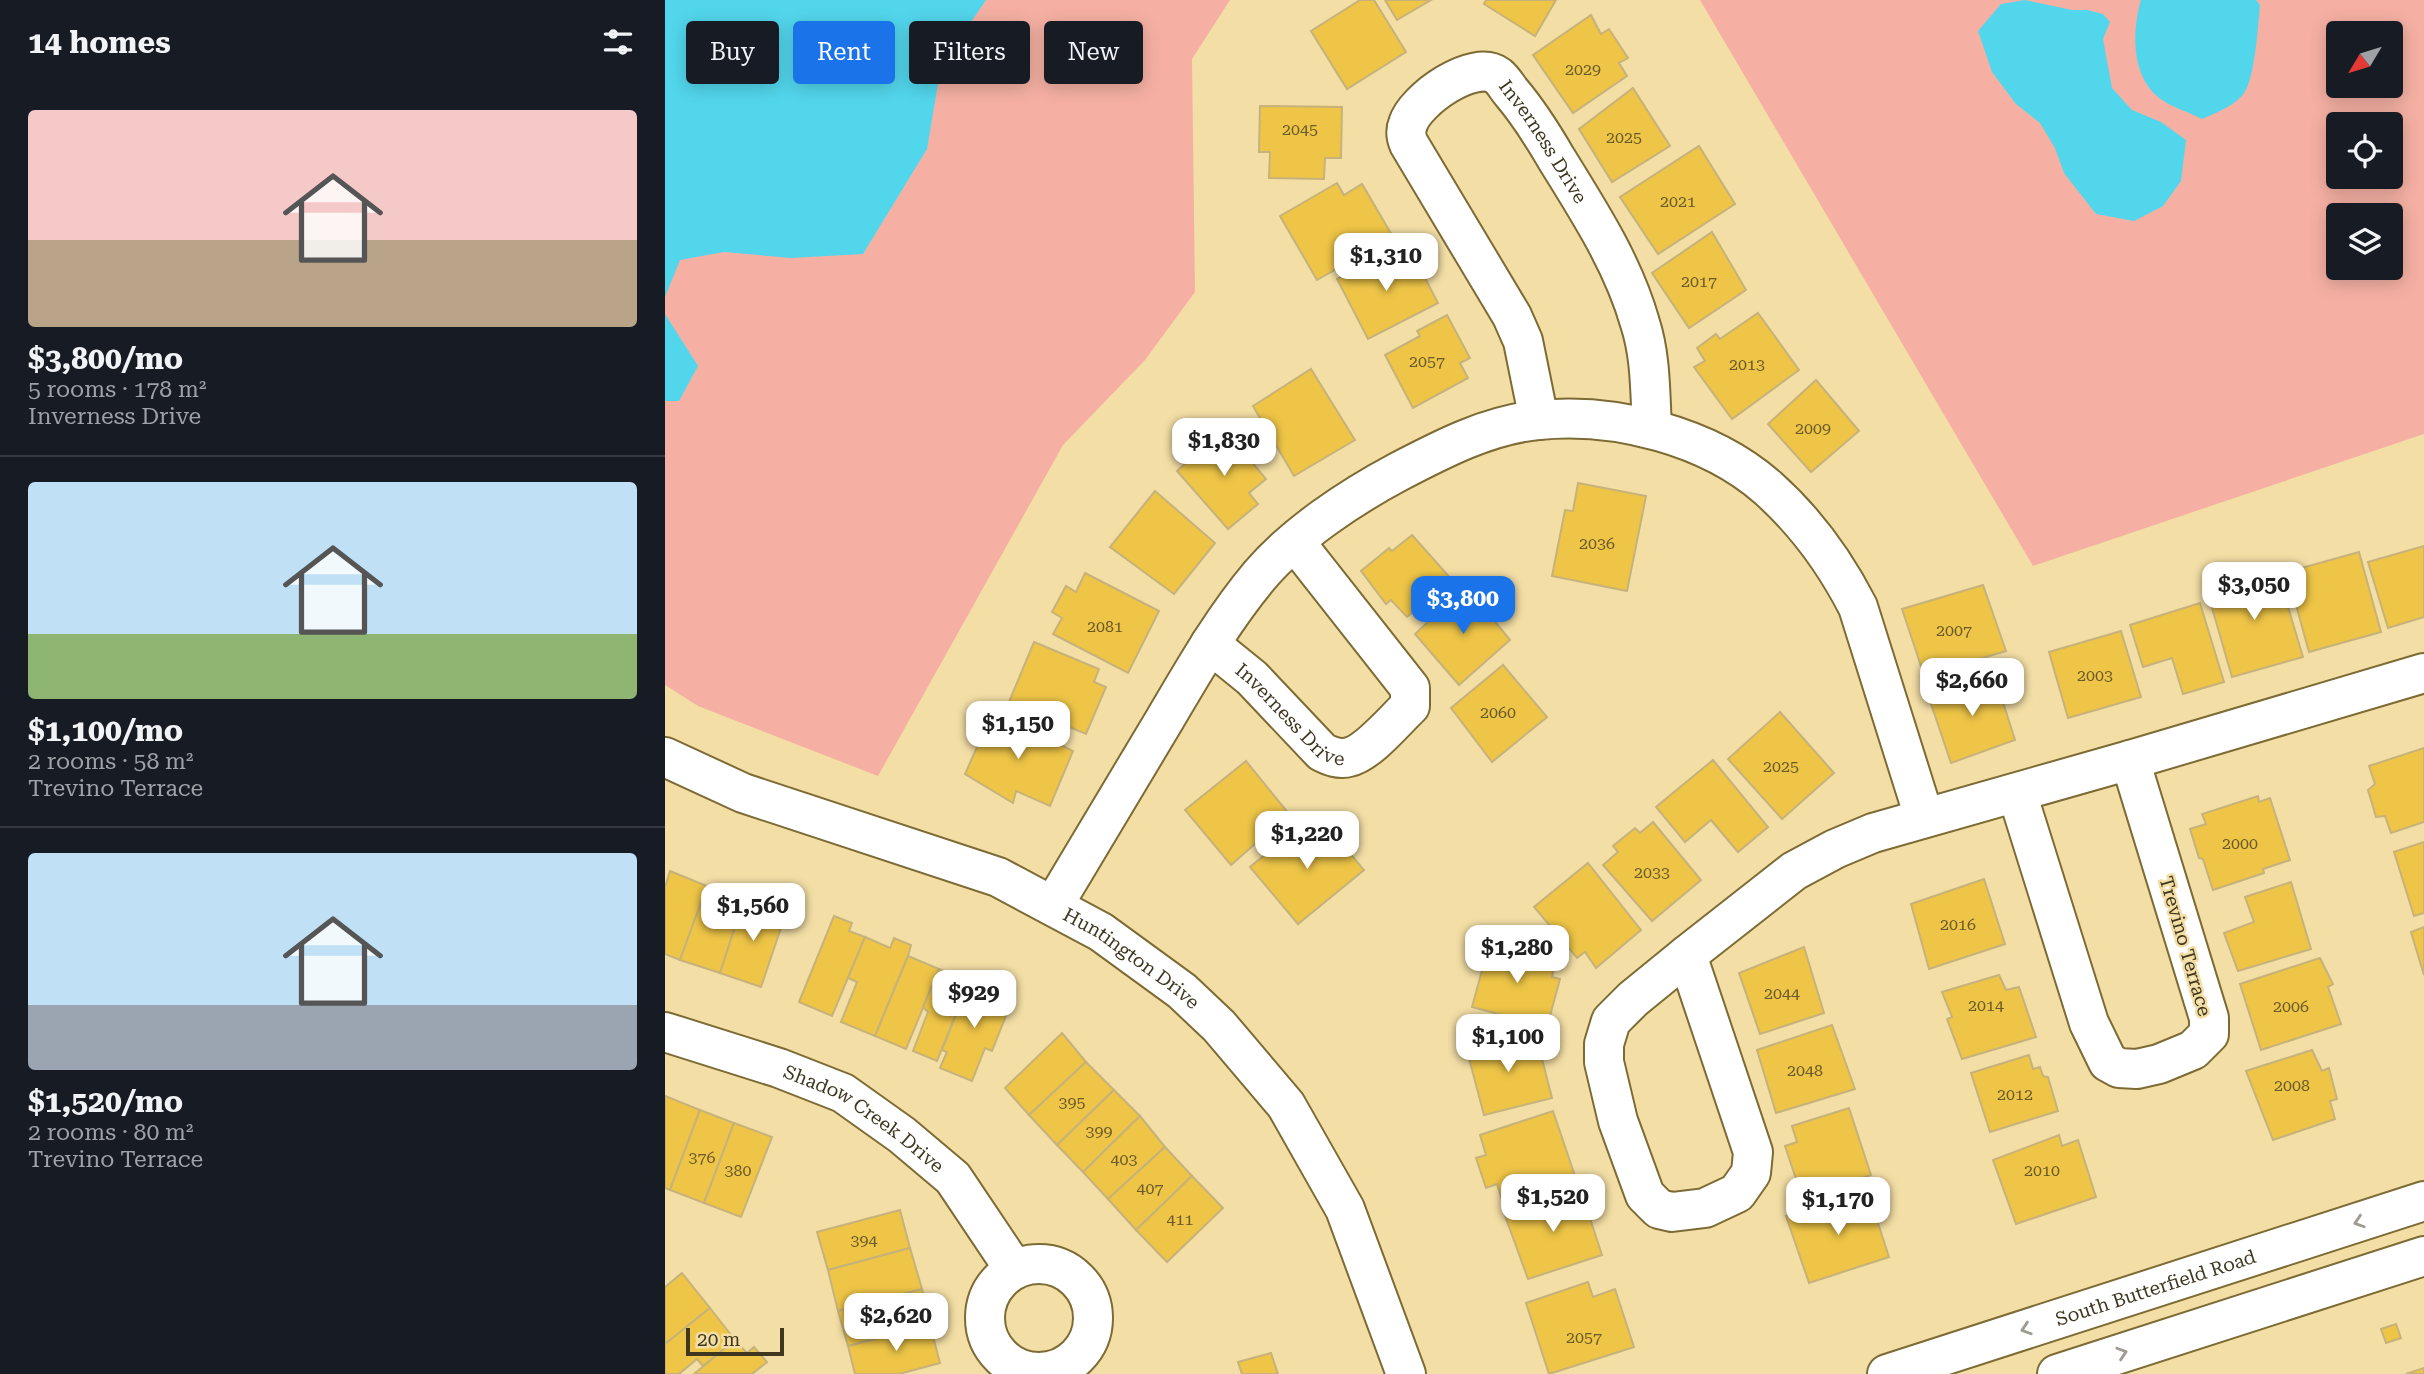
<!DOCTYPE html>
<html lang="en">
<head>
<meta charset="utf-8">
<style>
  :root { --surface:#171b24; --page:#20242c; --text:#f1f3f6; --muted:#9ea1a6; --line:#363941; --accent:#1a73e8 }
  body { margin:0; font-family:"Roboto Serif",serif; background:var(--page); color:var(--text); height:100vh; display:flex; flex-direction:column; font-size:26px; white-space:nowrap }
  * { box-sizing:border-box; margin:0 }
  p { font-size:23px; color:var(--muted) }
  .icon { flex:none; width:38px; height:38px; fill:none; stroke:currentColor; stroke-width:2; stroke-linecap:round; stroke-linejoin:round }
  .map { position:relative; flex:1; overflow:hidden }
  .drawer { display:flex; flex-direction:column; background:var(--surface); width:665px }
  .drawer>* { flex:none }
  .hud { position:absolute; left:21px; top:21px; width:665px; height:63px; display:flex; gap:14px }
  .needle { width:46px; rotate:232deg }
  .buttons { position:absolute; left:1661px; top:21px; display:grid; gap:14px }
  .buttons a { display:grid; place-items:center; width:77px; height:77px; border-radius:7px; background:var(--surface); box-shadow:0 4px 18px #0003; font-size:35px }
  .scale { position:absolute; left:21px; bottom:18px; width:98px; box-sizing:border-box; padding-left:7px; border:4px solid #3f3720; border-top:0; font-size:19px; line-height:24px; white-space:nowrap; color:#3f3720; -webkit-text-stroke:5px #f3dea5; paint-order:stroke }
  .price { position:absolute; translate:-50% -60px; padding:0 16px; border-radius:14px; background:#fff; color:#222; font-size:23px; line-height:46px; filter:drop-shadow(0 2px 4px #0008) }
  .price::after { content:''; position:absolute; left:50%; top:42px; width:21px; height:16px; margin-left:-10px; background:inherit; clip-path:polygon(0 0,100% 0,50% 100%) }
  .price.active { background:var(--accent); color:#fff }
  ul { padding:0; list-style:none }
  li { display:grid; align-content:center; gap:14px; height:371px; padding:0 28px }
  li+li { border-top:2px solid var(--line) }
  li span { display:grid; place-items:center; height:217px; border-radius:7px; color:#555 }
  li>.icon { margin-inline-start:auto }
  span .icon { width:126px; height:126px; fill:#fffc; stroke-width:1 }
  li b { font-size:30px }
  h2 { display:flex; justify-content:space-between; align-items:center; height:84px; padding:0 28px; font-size:30px }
  .tag { padding:0 24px; border-radius:7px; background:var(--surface); box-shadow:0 4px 18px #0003; font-size:24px; line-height:63px }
  .tag.active { background:var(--accent); color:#fff }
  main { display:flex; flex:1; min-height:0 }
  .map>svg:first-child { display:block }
  .green { fill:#f5b0a3; fill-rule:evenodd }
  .water { fill:#52d6ec }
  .building { fill:#eec547; stroke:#c6b27a; stroke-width:2 }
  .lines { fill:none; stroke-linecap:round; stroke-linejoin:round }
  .minor-casing { stroke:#7d6b35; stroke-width:42 }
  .major-casing { stroke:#7d6b35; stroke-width:42 }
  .minor { stroke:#fff; stroke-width:38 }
  .major { stroke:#fff; stroke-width:38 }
  .oneway { stroke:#9f9b90 }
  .labels { text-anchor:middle; stroke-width:5; stroke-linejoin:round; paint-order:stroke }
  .number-label { font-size:16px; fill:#6b5a2a }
  .street-label { font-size:19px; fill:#3f3720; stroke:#f3dea5 }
</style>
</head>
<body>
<main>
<section class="drawer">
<h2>14 homes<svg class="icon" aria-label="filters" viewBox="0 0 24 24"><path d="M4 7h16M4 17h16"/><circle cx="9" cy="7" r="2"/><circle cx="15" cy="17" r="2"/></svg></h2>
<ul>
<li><span style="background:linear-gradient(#f6c9c9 60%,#b9a48a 0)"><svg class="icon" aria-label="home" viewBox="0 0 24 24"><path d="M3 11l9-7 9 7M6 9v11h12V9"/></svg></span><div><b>$3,800/mo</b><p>5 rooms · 178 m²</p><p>Inverness Drive</p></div></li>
<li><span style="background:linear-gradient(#bfe0f5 70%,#8fb573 0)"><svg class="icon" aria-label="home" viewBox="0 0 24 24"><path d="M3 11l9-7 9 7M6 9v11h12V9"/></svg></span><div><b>$1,100/mo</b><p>2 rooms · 58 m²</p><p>Trevino Terrace</p></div></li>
<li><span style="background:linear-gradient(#bfe0f5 70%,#9aa5b1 0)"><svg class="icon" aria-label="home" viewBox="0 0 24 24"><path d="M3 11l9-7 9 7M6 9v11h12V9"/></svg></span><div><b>$1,520/mo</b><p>2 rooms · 80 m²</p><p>Trevino Terrace</p></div></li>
</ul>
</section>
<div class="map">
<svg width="1759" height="1374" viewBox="0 0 1759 1374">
  <rect width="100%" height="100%" fill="#f3dea5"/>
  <!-- green -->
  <g class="green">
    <path d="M0,0h565l-38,59 3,233 -50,68 -82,85 -185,331 -180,-70 -33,-21z"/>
    <path d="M1035,0h724v434l-391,132zM1673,33h53v53h-53zM1673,124h53v53h-53zM1673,215h53v53h-53z"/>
  </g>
  <!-- water -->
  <g class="water">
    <path d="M0,0h321l-45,66 -14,83 -64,105 -72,4 -67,-6 -44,8 -15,37z"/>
    <path d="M1360,0l47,10h15l16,4 7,8 -7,17 9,49 20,22 29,12 25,18 -5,41 -18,25 -29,15 -38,-7 -32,-41 -9,-25 -15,-25 -24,-19 -24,-32 -14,-41 23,-27z"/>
    <path d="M1476,0h115l4,5c-2,20 -5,73 -16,88 -8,12 -28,20 -42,26 -13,-7 -32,-12 -44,-22 -27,-22 -26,-67 -17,-97z"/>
    <path d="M0,314l33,52 -19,35h-14z"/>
  </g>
  <!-- building -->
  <g class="building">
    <path d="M695,0h14l32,52 -59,37 -36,-58z"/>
    <path d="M720,0h46l-34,20z"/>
    <path d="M821,0h70l-21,36 -51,-32z"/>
    <path d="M926,15l10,19 8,-5 19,29 -9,5 8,13 -54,37 -40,-58z"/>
    <path d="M968,88l37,58 -58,36 -33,-53z"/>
    <path d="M595,106l82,1 -1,51h-16l-1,21 -55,-1 1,-26h-11z"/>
    <path d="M1034,146l36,58 -77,50 -38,-57z"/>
    <path d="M672,183l7,12 18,-11 31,53 -76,43 -37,-64z"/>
    <path d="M1047,232l34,58 -57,38 -37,-55z"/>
    <path d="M733,248l12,24h12l16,31 -70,36 -31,-60z"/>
    <path d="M1093,313l41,57 -67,49 -38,-52 11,-6 -8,-13 19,-14 4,5z"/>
    <path d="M782,315l23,43 -10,5 8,15 -55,30 -28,-53 35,-19 -3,-5z"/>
    <path d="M646,369l44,71 -61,36 -41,-70z"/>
    <path d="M1151,380l43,51 -48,41 -43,-48z"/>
    <path d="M559,428l42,51 -17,14 9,11 -30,25 -51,-58z"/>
    <path d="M913,483l68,13 -19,95 -75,-15 13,-66 8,1z"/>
    <path d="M490,491l60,52 -41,51 -64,-47z"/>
    <path d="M747,535l40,45 -45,37 -16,-17 -5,4 -25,-33 28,-23 3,3z"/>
    <path d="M1759,546v71l-36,11 -20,-66z"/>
    <path d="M1694,552l22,80 -72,20 -22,-80z"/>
    <path d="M1611,567l27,90 -71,20 -26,-90z"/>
    <path d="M420,573l74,38 -31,62 -75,-39 9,-16 -10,-6 14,-26 10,6z"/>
    <path d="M1318,585l23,66 -82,24 -22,-66z"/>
    <path d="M801,586l44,54 -51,45 -44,-51z"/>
    <path d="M1535,603l24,79 -41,12 -11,-36 -29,9 -13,-42z"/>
    <path d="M1456,631l20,66 -73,21 -19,-66z"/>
    <path d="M369,642l65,27 -5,13 12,5 -20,47 -77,-32z"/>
    <path d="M838,665l44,52 -55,45 -41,-54z"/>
    <path d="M1329,674l21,66 -64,23 -23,-68z"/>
    <path d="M328,711l80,40 -23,55 -34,-15 -3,12 -48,-29z"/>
    <path d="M1115,712l54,61 -52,46 -54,-60z"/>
    <path d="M1759,748v74l-33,11 -6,-17 -9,1 -8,-27 7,-6 -6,-18z"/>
    <path d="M1048,760l55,67 -30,25 -27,-32 -26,22 -29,-35z"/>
    <path d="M581,761l43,53 -58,51 -46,-55z"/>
    <path d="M1593,796l1,6 11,-4 20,62 -27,9 1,4 -51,17 -10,-31 -4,-1 -9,-29 16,-5 -4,-10z"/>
    <path d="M988,822l48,58 -49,41 -49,-56 15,-13 -5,-6 22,-18 5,5z"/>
    <path d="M636,825l11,11 14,-11 38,45 -66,54 -48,-57z"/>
    <path d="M1759,842v71l-10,3 -20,-64z"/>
    <path d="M923,863l53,67 -45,38 -11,-16 -8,6 -43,-51z"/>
    <path d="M5,871l37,15 -27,74 -15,-6v-67z"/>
    <path d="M1319,879l21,65 -76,25 -18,-65z"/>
    <path d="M1626,882l20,67 -73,22 -14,-38 30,-11 -9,-25z"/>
    <path d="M42,886l37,13 -24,74 -40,-13z"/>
    <path d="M79,899l42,14 -25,74 -41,-14z"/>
    <path d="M169,916l18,7 -3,8 16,6 -33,79 -33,-14z"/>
    <path d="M1759,927v48l-13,-43z"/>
    <path d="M200,937l25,11 4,-10 17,7 -3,11 -33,80 -34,-14 16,-40 -9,-4z"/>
    <path d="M825,941l66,19 -4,17 8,2 -13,48 -75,-20z"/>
    <path d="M1139,947l20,66 -64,21 -21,-61z"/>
    <path d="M243,956l31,13 -33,80 -31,-13z"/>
    <path d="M1655,958l13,26 -5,3 13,37 -80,26 -21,-66z"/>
    <path d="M274,969l30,13 -32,79 -24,-10 15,-39 -5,-5z"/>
    <path d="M1334,975l7,15 13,-3 17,50 -74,22 -15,-40 5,-2 -10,-25z"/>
    <path d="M304,982l44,16 -21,53 -7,-3 -13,33 -32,-13 7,-16 -5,-2z"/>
    <path d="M1167,1025l23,64 -79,24 -19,-63z"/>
    <path d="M858,1032l6,26 12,-3 11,43 -68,17 -18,-68z"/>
    <path d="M397,1033l24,29 -57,53 -24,-27z"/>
    <path d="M1647,1050l10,21 7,-3 8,31 -7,2 5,18 -62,21 -27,-69z"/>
    <path d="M1364,1055l4,14 7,-2 3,9 5,1 10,34 -68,21 -19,-59z"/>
    <path d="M421,1062l28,28 -57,55 -28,-30z"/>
    <path d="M449,1090l26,26 -57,56 -26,-27z"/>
    <path d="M0,1096l35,14 -30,80 -5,-2z"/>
    <path d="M1184,1108l22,67 -69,22 -17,-51 12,-4 -5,-16z"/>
    <path d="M35,1110l34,13 -30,80 -34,-13z"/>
    <path d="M888,1111l22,65 -73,24 -5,-16 -11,4 -10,-30 10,-3 -6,-20z"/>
    <path d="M475,1116l25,31 -57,52 -25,-27z"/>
    <path d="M69,1123l38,14 -31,80 -37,-14z"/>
    <path d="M1394,1135l3,11 16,-6 18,57 -80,27 -23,-64z"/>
    <path d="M500,1147l27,29 -56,54 -28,-31z"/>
    <path d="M527,1176l31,32 -56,54 -31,-32z"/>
    <path d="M916,1191l21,64 -74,24 -24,-66z"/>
    <path d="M1203,1192l21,65 -80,26 -23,-67z"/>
    <path d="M235,1210l10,38 -82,22 -11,-38z"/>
    <path d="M245,1248l12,41 -84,22 -10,-41z"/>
    <path d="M17,1273l28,35 -45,36v-57z"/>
    <path d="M923,1282l5,15 22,-8 19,58 -85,27 -23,-71z"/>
    <path d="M257,1289l8,36 -82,21 -10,-35z"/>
    <path d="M45,1308l25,32 -32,26 -6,-7 -18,15h-14v-30z"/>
    <path d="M1731,1324l5,14 -15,5 -5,-14z"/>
    <path d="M265,1325l10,38 -41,11h-44l-7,-28z"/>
    <path d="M70,1340l12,13 7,-6 13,15 -15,12h-58z"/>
    <path d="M606,1353l7,21h-36l-4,-12z"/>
    <path d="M1759,1368v6h-18z"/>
  </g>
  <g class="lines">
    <!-- minor casing -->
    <g class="minor-casing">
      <g id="minor">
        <path id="s1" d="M874,420l-16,-79 -11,-25 -103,-172c-3,-7 -4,-13 -1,-20 7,-24 66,-66 90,-48 5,4 9,11 13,16 18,21 31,42 45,66 32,52 67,105 84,165 11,34 10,70 12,105"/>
        <path id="s2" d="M545,644l42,34 70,74c8,4 17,8 27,5 19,-4 46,-37 61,-51v-18l-115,-146"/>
        <path id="s3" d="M0,757l78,36 255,84 103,55 81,59 37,35 67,79 59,104 61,165"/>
        <path d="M1352,793l72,230 19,39 11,6 18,1 22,-5 34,-14 16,-16v-16l-79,-258"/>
        <path d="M388,906c38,-63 75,-125 112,-187 29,-49 58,-100 95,-144 35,-41 91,-78 138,-103 44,-23 90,-47 140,-52 77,-8 171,16 230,68 38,34 67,74 90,119l66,210"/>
        <path d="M1022,955l107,-84 41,-22 38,-16 257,-73 294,-87"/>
        <path d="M1022,955l66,197 -2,21 -14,20 -32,15 -33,4 -13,-3 -14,-14 -27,-74 -14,-59v-18l7,-23 22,-22z"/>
        <path id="s4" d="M0,1032l114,36 64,25 59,42 51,43 61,91"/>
        <circle cx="374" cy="1318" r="54"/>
      </g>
    </g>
    <!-- major casing -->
    <g class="major-casing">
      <g id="major">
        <path id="s5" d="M1222,1374l537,-173"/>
        <path d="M1392,1374l367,-118"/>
      </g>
    </g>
    <!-- minor -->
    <use href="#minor" class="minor"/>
    <!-- major -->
    <use href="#major" class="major"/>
  </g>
  <!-- one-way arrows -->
  <defs><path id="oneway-chevron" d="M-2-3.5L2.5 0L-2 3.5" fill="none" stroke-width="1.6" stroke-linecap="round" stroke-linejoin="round" transform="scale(1.75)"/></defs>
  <g class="oneway">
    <use href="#oneway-chevron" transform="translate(1694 1222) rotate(162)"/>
    <use href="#oneway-chevron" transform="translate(1361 1329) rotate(162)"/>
    <use href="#oneway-chevron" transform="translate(1457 1353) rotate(-18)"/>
  </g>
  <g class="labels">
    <!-- number labels -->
    <g class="number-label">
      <text x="918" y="75">2029</text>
      <text x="635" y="135">2045</text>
      <text x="959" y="143">2025</text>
      <text x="1013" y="207">2021</text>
      <text x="1034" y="287">2017</text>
      <text x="762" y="367">2057</text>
      <text x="1082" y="370">2013</text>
      <text x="1148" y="434">2009</text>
      <text x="932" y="549">2036</text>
      <text x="440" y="632">2081</text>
      <text x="1289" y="636">2007</text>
      <text x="1430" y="681">2003</text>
      <text x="833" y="718">2060</text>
      <text x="1116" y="772">2025</text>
      <text x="1575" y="849">2000</text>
      <text x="987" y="878">2033</text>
      <text x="1293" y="930">2016</text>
      <text x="1117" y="999">2044</text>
      <text x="1321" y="1011">2014</text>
      <text x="1626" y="1012">2006</text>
      <text x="1140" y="1076">2048</text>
      <text x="1627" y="1091">2008</text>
      <text x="1350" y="1100">2012</text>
      <text x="407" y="1108">395</text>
      <text x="434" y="1137">399</text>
      <text x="37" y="1163">376</text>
      <text x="459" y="1165">403</text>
      <text x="73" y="1176">380</text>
      <text x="1377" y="1176">2010</text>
      <text x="485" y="1194">407</text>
      <text x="515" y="1225">411</text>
      <text x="199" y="1246">394</text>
      <text x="919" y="1343">2057</text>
    </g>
    <!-- street labels -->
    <g class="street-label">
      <text dy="7" stroke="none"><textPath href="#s1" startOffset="520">Inverness Drive</textPath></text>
      <text dy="7" stroke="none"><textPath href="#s2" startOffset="108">Inverness Drive</textPath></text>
      <text transform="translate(1521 946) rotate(74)" y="7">Trevino Terrace</text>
      <text dy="7" stroke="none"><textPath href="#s3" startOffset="511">Huntington Drive</textPath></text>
      <text dy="7" stroke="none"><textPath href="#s4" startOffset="219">Shadow Creek Drive</textPath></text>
      <text dy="7" stroke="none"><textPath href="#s5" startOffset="282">South Butterfield Road</textPath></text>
    </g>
  </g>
</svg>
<div class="buttons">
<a><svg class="needle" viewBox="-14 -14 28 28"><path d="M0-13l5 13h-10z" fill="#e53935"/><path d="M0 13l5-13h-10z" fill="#9ea1a6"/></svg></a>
<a><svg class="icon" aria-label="locate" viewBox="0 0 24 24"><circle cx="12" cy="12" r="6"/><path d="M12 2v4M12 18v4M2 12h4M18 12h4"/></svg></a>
<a><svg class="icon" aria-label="layers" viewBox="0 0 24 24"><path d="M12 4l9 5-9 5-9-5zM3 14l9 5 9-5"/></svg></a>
</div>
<div class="scale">20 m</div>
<b class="price" style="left:721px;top:293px">$1,310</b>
<b class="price" style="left:559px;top:478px">$1,830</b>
<b class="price" style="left:1589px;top:622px">$3,050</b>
<b class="price active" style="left:798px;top:636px">$3,800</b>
<b class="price" style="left:1307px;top:718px">$2,660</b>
<b class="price" style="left:353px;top:761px">$1,150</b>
<b class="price" style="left:642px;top:871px">$1,220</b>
<b class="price" style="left:88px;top:943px">$1,560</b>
<b class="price" style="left:852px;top:985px">$1,280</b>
<b class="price" style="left:309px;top:1030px">$929</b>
<b class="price" style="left:843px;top:1074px">$1,100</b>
<b class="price" style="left:888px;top:1234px">$1,520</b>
<b class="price" style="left:1173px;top:1237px">$1,170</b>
<b class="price" style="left:231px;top:1353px">$2,620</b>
<div class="hud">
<a class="tag">Buy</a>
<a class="tag active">Rent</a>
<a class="tag">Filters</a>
<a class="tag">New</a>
</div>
</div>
</main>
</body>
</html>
